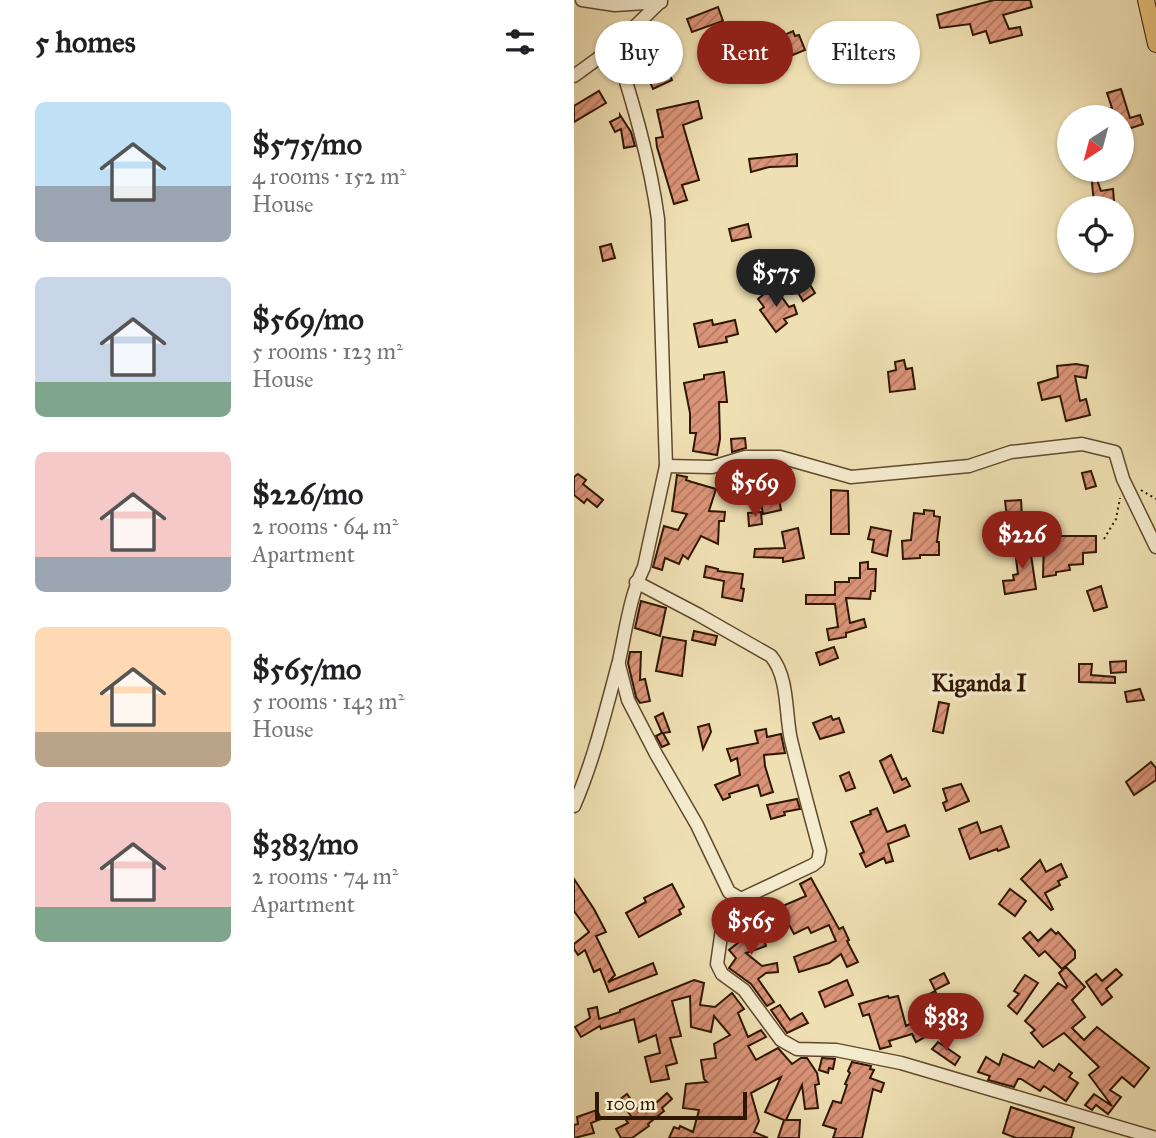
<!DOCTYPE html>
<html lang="en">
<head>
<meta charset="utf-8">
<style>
  :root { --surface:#fff; --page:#f6f6f6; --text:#202124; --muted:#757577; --accent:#8f2418 }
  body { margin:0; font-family:"IM FELL Great Primer",serif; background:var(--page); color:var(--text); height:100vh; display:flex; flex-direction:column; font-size:26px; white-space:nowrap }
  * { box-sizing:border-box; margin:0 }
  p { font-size:23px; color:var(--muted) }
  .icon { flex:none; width:38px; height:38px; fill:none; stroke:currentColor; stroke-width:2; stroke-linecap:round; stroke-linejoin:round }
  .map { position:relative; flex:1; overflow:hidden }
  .drawer { display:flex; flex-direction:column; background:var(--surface); width:574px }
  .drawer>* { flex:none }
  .banner { position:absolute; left:21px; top:21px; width:455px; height:63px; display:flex; gap:14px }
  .needle { width:46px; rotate:216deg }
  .controls { position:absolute; left:483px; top:105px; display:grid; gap:14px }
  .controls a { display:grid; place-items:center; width:77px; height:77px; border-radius:50%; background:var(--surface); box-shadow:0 2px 5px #0004; font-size:35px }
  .scale { position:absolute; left:21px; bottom:18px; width:152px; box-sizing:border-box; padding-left:7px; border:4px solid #301702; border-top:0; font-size:19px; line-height:24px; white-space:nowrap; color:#301702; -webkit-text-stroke:5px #f5ebce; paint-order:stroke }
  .price { position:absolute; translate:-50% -60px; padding:0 16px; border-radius:24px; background:var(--accent); color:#fff; font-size:23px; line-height:46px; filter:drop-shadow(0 2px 4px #0008) }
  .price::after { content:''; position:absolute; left:50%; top:42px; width:21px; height:16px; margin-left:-10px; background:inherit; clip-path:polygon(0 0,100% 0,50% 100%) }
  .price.current { background:#222; color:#fff }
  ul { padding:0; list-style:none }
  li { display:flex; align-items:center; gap:21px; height:175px; padding:0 35px }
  li span { display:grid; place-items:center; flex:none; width:196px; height:140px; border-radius:10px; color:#555 }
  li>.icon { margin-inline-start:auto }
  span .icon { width:84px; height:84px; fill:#fffc; stroke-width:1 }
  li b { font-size:30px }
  h2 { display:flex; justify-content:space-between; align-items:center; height:84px; padding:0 35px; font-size:30px }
  .tag { padding:0 24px; border-radius:32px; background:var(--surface); box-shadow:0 2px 5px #0004; font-size:24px; line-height:63px }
  .tag.current { background:var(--accent); color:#fff }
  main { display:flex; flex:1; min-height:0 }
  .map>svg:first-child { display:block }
  .building { fill:url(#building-hatch); stroke:#301702; stroke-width:2 }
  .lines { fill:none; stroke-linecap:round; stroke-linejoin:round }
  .minor-casing { stroke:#60492e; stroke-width:15 }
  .major-casing { stroke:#301702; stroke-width:18 }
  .path { stroke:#301702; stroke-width:2; stroke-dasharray:2 3.5; stroke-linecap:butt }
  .minor { stroke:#f5ebce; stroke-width:12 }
  .major { stroke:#e8c07a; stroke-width:16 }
  .labels { text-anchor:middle; stroke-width:7; stroke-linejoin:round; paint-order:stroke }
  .quarter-label { font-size:24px; font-weight:bold; fill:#301702; stroke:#f5ebce }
</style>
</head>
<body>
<main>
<section class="drawer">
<h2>5 homes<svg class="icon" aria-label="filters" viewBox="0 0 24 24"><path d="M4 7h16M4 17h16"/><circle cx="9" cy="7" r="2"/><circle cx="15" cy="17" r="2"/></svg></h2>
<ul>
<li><span style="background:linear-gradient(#bfe0f5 60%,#9aa5b1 0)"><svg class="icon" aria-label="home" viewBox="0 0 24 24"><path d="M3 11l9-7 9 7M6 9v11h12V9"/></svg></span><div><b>$575/mo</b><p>4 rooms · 152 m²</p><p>House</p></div></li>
<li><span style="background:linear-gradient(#c9d6e8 75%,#7fa58c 0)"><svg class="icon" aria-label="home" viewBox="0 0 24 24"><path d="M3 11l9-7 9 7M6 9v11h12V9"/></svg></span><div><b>$569/mo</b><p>5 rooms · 123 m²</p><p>House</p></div></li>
<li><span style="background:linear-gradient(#f6c9c9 75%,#9aa5b1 0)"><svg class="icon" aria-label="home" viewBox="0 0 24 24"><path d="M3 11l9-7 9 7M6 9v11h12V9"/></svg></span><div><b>$226/mo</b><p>2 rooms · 64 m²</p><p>Apartment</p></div></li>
<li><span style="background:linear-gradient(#ffd9b3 75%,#b9a48a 0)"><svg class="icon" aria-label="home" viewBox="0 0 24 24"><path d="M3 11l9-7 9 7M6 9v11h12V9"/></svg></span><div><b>$565/mo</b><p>5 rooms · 143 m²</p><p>House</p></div></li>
<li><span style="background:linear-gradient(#f6c9c9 75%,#7fa58c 0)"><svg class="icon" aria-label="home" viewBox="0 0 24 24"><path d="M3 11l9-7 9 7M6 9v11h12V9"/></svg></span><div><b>$383/mo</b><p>2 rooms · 74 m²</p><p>Apartment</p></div></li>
</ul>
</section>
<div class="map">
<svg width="582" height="1138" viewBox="0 0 582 1138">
  <defs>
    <pattern id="building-hatch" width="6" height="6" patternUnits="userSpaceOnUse" patternTransform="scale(1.75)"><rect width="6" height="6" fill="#db9479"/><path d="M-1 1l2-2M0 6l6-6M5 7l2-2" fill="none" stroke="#b27861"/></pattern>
  </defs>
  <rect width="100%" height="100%" fill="#efe0b3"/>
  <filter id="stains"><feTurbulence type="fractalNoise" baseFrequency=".00286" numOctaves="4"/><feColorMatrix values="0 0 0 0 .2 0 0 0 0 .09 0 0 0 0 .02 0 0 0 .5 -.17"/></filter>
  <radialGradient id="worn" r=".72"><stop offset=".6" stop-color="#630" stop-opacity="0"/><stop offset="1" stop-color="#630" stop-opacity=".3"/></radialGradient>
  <!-- building -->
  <g class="building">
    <path d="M420,0h36l2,7 -29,8 6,14 11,-2 2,8 -32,8 -4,-12 -13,4 -3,-11 -30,4 -3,-13z"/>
    <path d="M144,7l5,14 -31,11 -5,-13z"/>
    <path d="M219,31l2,5 4,-1 6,15 -17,7 -8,-20z"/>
    <path d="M73,40l6,9 9,-3 4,10 4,-2 5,15 -7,2 4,9 -19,9 -7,-16 -5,2 -4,-14 2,-1 -7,-10z"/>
    <path d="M547,89l9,29 10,-3 3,9 -21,7v-14h-35v-4l25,-5 -5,-15z"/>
    <path d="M25,91l7,12 -32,19v-16z"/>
    <path d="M124,101l4,17 -19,7 16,55 -17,5 5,15 -13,4 -17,-57 -1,-9 7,-1 -6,-27z"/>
    <path d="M46,115l11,17 4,14 -11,2 -3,-19 -6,3 -5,-10 10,-5z"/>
    <path d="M223,154v12l-28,1 -18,5 -2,-13z"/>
    <path d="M520,171l7,20 12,-2 1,12 -20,3 -3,-32z"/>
    <path d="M174,224l3,13 -19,4 -3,-12z"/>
    <path d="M37,244l4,14 -12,3 -3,-14z"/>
    <path d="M220,259l21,34 -12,8 -21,-35z"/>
    <path d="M200,286l15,21 5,-2 3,9 -13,5 3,4 -11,9 -16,-22 4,-3 -6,-8z"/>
    <path d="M138,320l1,5 22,-5 3,14 -12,3 1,5 -28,5 -5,-23z"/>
    <path d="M330,360l2,9 6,-1 3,21 -25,3 -2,-20 8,-2 -1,-8z"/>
    <path d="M502,364l12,2 -2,12 -11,-2 5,25 6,-2 4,16 -24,6 -6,-25 -18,4 -4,-17 20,-6 -1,-11z"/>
    <path d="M150,372l3,30h-8l1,37 -3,16 -24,-4 3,-18h-6v-20l-6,-30 20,-4v-4z"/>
    <path d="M171,438l1,10 -14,4 -1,-13z"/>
    <path d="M517,471l5,15 -10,3 -4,-16z"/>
    <path d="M4,474l8,6 -3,4 20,16 -6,7 -10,-8 -3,4 -10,-8v-18z"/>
    <path d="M103,475l10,2 -1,3 6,2 24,7 -7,22 16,1 -1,9h-5l-1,23 -17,-8 -13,23 -5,-4 -4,9 -14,-6 -3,12 -9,-3 11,-41 14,4 9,-16 -15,-3z"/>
    <path d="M257,490l17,1 1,43h-18z"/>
    <path d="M205,499l2,11 -18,4 -2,-11z"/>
    <path d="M447,500l1,16 -15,1 -2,-16z"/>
    <path d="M350,510l10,1v5l6,1 -3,25h2v13h-19v3l-17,1 -1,-18 9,-1 3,-27 10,1z"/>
    <path d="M187,512l1,12 -13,2 -1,-13z"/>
    <path d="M297,527l20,4 -4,25 -15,-4 2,-12 -6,-1z"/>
    <path d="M224,528l6,30 -21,4v-4l-29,-1 1,-8 30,-1 -3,-16z"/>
    <path d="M470,536h52v16l-13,1v11l-14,1 1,5 -14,2v3l-13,2z"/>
    <path d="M455,541l7,48 -31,5 -2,-13 11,-1 -1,-5 5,-1 -4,-31z"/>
    <path d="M294,562v7h8l-1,22h-4l-1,8 -24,-1 4,25 14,-4 2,8 -20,6v4l-17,3 -2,-11 11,-2 -3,-23h-29v-9h29v-13h14v-4h11v-15z"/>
    <path d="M132,566l12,3v2l25,3 -2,14 3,1 -2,12 -20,-4 2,-16 -20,-4z"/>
    <path d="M527,586l6,21 -13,4 -7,-20z"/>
    <path d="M67,601l25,7 -6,28 -25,-8z"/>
    <path d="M120,631l23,5 -2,9 -23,-5z"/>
    <path d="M89,637l23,4 -4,35 -26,-5z"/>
    <path d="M260,647l4,11 -18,7 -4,-12z"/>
    <path d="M56,652h11l-1,28 5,-1 5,22 -10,2 -4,-6 -8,-34z"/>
    <path d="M552,661v11l-15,1 -1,-11z"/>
    <path d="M505,664h13l-1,11 24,2v6l-36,-1z"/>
    <path d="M566,689l4,11 -17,2 -2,-10z"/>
    <path d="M365,702l10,2 -6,29 -10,-2z"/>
    <path d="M89,713l7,19 -7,1 6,11 -7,3 -6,-11 6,-3 -7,-16z"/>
    <path d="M257,716l2,4 6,-2 5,14 -24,7 -7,-16z"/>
    <path d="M135,724l2,8 -8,17 -5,-22z"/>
    <path d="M192,729l1,8 14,-3 4,19 -21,2 1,11 8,26 -12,4 -3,-11 -29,9 1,3 -7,3 -8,-15 25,-10 -3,-17 -6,3 -4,-12 31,-6 -3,-12z"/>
    <path d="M317,755l11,25 4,-2 4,8 -16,7 -14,-32z"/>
    <path d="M577,762l5,6v12l-22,15 -8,-13z"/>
    <path d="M275,772l6,16 -9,3 -6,-15z"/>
    <path d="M387,784l8,17 -23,10 -3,-8 4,-2 -4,-12z"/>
    <path d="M223,799l3,10 -16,3 1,3 -14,4 -4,-14z"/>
    <path d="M303,808l10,24 18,-7 4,11 -21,8 5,17 -7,2 -2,-5 -18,9 -6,-13 4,-2 -13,-30 20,-8 -1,-3z"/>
    <path d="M403,822l4,11 20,-7 8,21 -11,4 -1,-2 -27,10 -11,-30z"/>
    <path d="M466,860l6,12 15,-8 6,13 -9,4 2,4 -15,8 8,16 -2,1 -30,-31z"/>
    <path d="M237,878l28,51 4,-2 6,13 -2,1 11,21 -11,5 -6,-13 -12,9 -30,9 -5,-15 42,-16 -7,-16 -18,8 -3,-6 -14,7 -8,-15 -9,3 -6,-11 35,-15 -6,-12z"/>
    <path d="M0,879l20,30 12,23 -10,4 19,39 -7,7 45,-19 4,11 -48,18 -9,-23 -6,3 -9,-22 -7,5 -4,-6v-5l15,-12 -15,-21z"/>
    <path d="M98,884l12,23 -5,3 2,4 -42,23 -13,-24 20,-11 -2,-4z"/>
    <path d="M436,889l16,12 -11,15 -16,-12z"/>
    <path d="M167,919l2,3 7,-3 2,5 6,-2 8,24 -20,7 16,13 15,-3 1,9 -12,1 -8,6 16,23 -7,4 -16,-22 -22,-16 7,-10 -7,-8 10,-8 -7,-13z"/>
    <path d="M477,929l5,5 2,-2 17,19v7l-13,11 -17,-18 -6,5 -16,-18 7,-6 8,9z"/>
    <path d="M492,967l19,20 -13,13 13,17 -13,11 12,12 13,-13 52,41 -15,19 -12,-10 -12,13 11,7 -13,17 -12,-9 -4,5 -7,-5 9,-11 18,12 -23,-31 10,-8 -35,-34 -21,14 -12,-14 4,-3 -10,-9 33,-38 8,5 1,-2 -8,-13z"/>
    <path d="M542,969l6,6 -16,14 6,8 -10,8 -16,-23 10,-8 6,7z"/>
    <path d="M370,973l5,10 -14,7 -5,-10z"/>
    <path d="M451,975l13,8 -21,31 -9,-8 11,-12 -5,-3z"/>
    <path d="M120,980l10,3 -4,22 15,2 17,-14 12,16 -6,4 10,24 13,-7 5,7 -18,9 8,14 22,-12 14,16 9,-6h6l10,15 2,11 -4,1 3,23 -13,1 -3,-24 -16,35h14l-1,18h-21l6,-18 -19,-8 16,-35 -30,16 8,28 -5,11 14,6h-99l5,-11 5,2 1,-3 13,6 6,-22 -16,-2 3,-24 21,-2 -3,-3 -3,-19 15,-2 -2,-14 16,-9 -16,-19 -3,16 -20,-5 -1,-31 -18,5 9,35 -11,2 7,25 -11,3 3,13 -18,3 -6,-25 15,-4 -4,-18 -17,7 -5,-23 -33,10 -1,-3 -19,11 -6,-10 15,-9 -2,-9 9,-2 2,12 21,-7v-2z"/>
    <path d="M273,980l6,15 -28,12 -6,-15z"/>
    <path d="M361,991l4,8 -11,6 11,24 -23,13 -4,-8 -23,7 2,5 -11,3 -11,-35 -6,2 -4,-12 29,-8 1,2 9,-2 8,30 18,-9 -8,-16z"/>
    <path d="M206,1005l10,15 12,-7 6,10 -21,10 -16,-23z"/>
    <path d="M364,1042l22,15 -5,8 -23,-16z"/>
    <path d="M429,1054l31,14 5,-7 15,10 5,-7 13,9 -3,4 9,6 -12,18 -22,-15 -4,5 -19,-12h-3l-4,8 -26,-7 2,-4 -12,-4 8,-15 13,8z"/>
    <path d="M248,1058l13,1 -2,10 -4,-1 -1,5 -9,-3z"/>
    <path d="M278,1062l19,4 -1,3 4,1 -4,8 14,5 -3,9 -8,-3 -11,49h-29l3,-9 -13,-4 10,-24 8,2 6,-18 -2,-1 5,-11 -2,-2z"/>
    <path d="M93,1093l5,6 -10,9 2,3 -16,13 1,2 -17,12h-11l-5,-9 12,-6 -2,-3 5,-4 -12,-16 8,-6 12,17 4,-3 3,4z"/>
    <path d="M437,1107l63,21 -3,10h-55l-13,-5z"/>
    <path d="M23,1110l4,9 -10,4 3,10 -20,5v-13l4,-1 -1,-7z"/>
  </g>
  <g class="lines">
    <!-- minor casing -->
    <g class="minor-casing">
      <g id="minor">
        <path d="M8,0l33,5 46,-3"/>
        <path d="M0,76l41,-30 43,-42"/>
        <path d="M92,466l46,1 33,-10h35l71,20 118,-11 42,-14 71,-8 33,8 8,27 33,68"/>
        <path d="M45,665l9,35 28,54 41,71 32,67 12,7 72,-34 5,-4 2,-10c-10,-37 -20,-74 -29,-111 -6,-27 -2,-62 -20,-84l-72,-41 -63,-33"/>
        <path d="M0,806c20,-46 32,-97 45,-145 7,-32 11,-65 25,-94l22,-101 -8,-247c-8,-59 -25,-116 -43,-173"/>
        <path d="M167,899l-19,30 -5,35 5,10 22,16 37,50 16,9 39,1 65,13 255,75"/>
      </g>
    </g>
    <!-- major casing -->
    <g class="major-casing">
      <path id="major" d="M572,0l10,44"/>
    </g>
    <!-- path -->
    <g class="path">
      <path d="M567,490l15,9"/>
      <path d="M530,539l12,-20 4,-21"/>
    </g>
    <!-- minor -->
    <use href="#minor" class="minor"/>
    <!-- major -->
    <use href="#major" class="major"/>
  </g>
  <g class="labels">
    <!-- quarter labels -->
    <g class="quarter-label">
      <text x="405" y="691">Kiganda I</text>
    </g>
  </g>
  <rect width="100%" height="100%" filter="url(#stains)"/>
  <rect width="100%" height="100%" fill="url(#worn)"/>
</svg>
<div class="controls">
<a><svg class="needle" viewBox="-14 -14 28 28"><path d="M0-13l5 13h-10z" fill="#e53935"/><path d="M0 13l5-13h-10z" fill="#757577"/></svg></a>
<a><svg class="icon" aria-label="locate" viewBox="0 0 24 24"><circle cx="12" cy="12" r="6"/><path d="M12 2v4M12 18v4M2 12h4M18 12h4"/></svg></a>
</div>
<div class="scale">100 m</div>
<b class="price current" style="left:202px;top:309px">$575</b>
<b class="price" style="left:181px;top:519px">$569</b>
<b class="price" style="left:448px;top:571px">$226</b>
<b class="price" style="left:177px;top:957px">$565</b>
<b class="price" style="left:372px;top:1053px">$383</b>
<div class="banner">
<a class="tag">Buy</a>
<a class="tag current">Rent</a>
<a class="tag">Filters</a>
</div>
</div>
</main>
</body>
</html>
